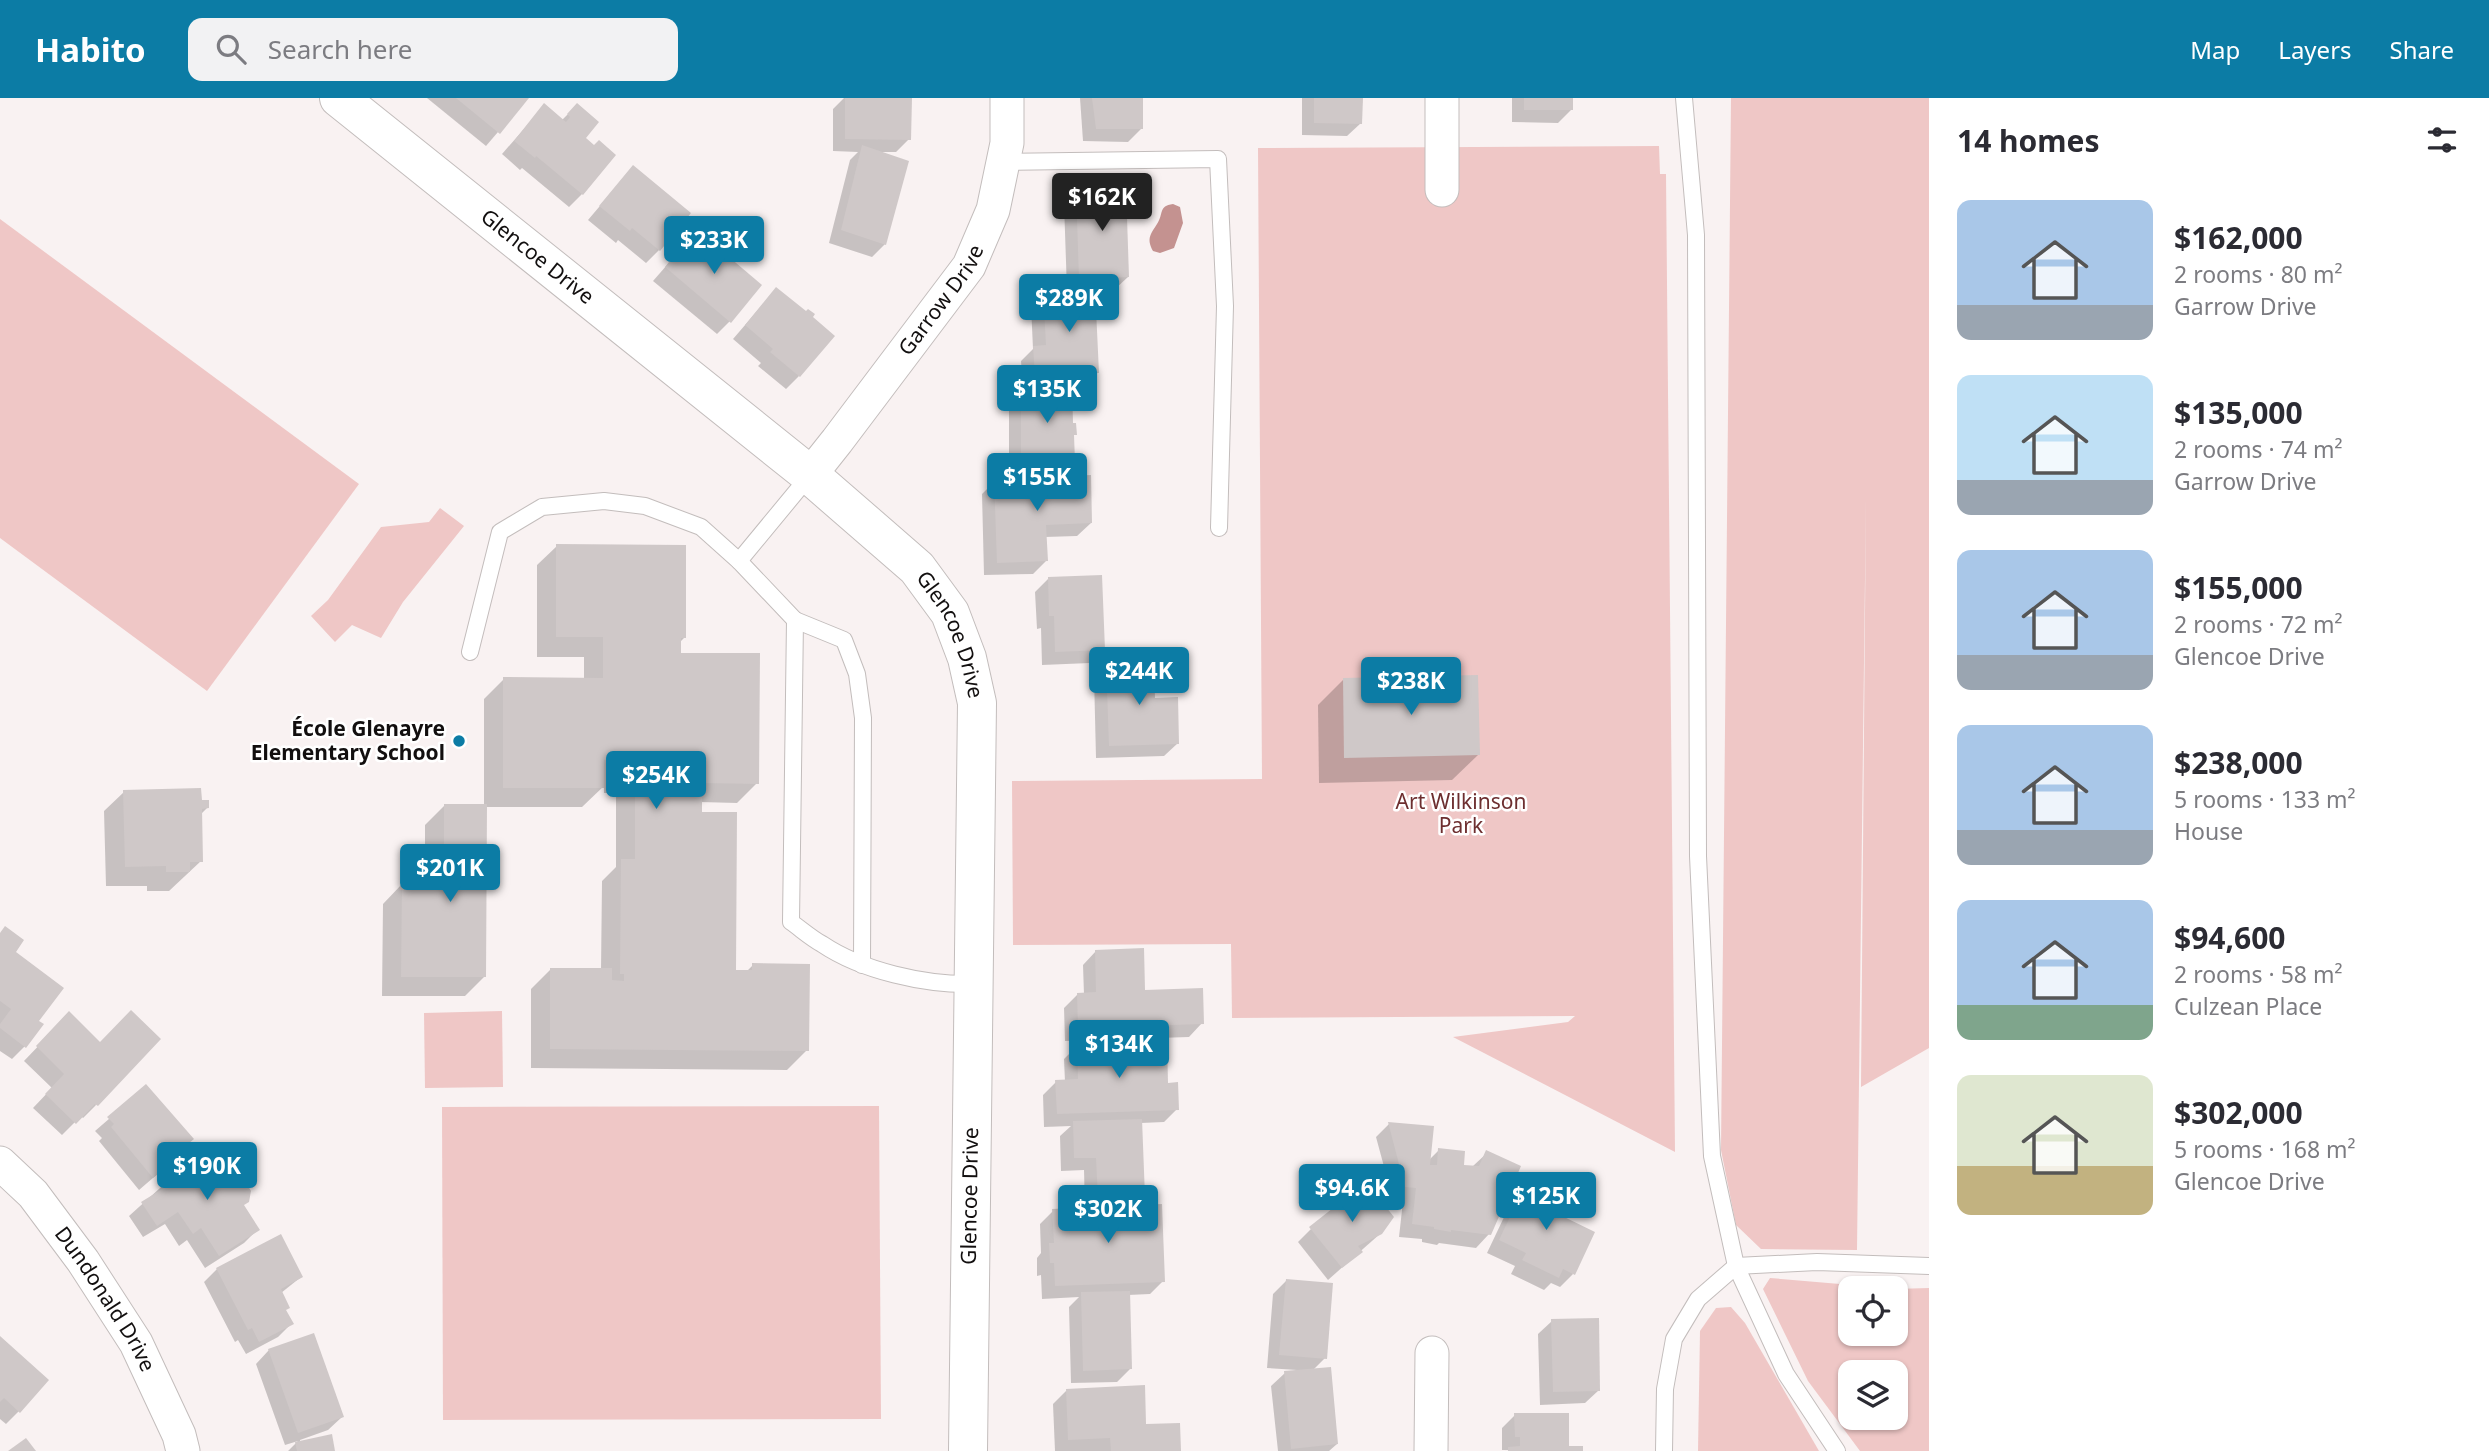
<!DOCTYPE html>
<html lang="en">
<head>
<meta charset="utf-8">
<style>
  :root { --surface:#fff; --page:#f2f2f3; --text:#2b2b33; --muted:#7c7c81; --accent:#0c7ca5 }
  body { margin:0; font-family:"Noto Sans",sans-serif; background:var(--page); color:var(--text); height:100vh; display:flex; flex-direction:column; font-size:26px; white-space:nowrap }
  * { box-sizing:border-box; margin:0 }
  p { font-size:23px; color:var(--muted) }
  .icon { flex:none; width:38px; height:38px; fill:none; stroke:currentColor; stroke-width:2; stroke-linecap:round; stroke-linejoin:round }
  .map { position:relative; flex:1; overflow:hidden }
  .panel { display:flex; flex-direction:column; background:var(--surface); width:560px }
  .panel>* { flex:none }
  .tools { position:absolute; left:1838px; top:1178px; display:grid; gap:14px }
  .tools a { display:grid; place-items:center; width:70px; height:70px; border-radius:14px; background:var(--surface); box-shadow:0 2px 5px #0004; font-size:35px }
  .price { position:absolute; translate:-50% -60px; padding:0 16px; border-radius:7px; background:var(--accent); color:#fff; font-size:23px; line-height:46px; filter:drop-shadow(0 2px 4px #0008) }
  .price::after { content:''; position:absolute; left:50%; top:42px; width:21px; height:16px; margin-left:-10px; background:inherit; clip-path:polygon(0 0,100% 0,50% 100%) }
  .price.current { background:#222; color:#fff }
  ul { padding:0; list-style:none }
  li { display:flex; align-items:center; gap:21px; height:175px; padding:0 28px }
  li span { display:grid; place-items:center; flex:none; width:196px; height:140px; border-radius:14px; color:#555 }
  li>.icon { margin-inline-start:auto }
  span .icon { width:84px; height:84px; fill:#fffc; stroke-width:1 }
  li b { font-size:30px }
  h2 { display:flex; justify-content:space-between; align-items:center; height:84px; padding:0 28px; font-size:30px }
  header { display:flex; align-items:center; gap:42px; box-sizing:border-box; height:98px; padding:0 35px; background:var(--accent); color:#fff }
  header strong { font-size:33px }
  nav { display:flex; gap:38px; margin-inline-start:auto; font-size:24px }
  .search { width:490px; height:63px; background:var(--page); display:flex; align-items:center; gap:18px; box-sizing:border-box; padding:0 24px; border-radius:14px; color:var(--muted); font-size:26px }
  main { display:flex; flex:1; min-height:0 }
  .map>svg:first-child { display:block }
  .green { fill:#efc7c6; fill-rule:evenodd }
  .water { fill:#c49290 }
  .shadow { fill:#0003 }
  .building { fill:#cfc8c8 }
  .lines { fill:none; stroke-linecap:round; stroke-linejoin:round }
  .service-casing { stroke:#c3bdbc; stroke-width:18 }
  .minor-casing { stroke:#c3bdbc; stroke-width:35 }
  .tertiary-casing { stroke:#c3bdbc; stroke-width:40 }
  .service { stroke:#fff; stroke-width:16 }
  .minor { stroke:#fff; stroke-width:33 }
  .tertiary { stroke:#fff; stroke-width:38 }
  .poi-dot { fill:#0c7ca5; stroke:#fff; stroke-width:2.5 }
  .labels { text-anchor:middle; stroke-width:5; stroke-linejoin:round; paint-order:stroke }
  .street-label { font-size:21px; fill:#120f0f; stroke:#fff }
  .poi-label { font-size:21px; font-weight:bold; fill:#120f0f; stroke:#fff; text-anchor:end }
  .park-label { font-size:21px; fill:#6d2e2f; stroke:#fff }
</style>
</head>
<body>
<header>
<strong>Habito</strong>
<div class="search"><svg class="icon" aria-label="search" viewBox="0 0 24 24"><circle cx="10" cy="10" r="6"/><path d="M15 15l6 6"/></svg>Search here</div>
<nav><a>Map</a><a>Layers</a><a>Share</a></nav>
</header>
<main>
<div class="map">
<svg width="1929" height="1353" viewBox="0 0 1929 1353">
  <rect width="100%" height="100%" fill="#f9f2f2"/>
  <!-- green -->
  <g class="green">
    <path d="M1731,0h198v950l-68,39 5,-592 -9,755 -96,-1 -25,-24 -15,-75z"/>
    <path d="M1659,48l1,28h6l9,978 -222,-115 115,-15 7,-6 -343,2 -1,-74 -218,1 -1,-164 250,-2 -4,-631z"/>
    <path d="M0,121l359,265 -152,207 -207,-153z"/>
    <path d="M440,410l24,18 -61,76 -22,36 -29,-13 -17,17 -24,-26 17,-16 53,-73 48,-5z"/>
    <path d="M502,913l1,76 -78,1 -1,-75z"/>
    <path d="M879,1008l2,313 -438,1 -1,-313z"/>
    <path d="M1770,1180l117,10h-37v46h45v-45l34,-1v163h-69l-52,-70 -45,-92zM1850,1274h45v46h-45z"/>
    <path d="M1731,1209l14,16 74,128h-121l2,-120 16,-23z"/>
  </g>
  <!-- water -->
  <path class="water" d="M1173,106l7,3 3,16 -9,25 -14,5 -7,-2c-7,-13 -2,-17 4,-27 7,-10 1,-18 16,-20z"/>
  <!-- shadow -->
  <g class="shadow">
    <path d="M427,0h100l-41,48z"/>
    <path d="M844,0h66l-1,41 -13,13h-17l6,92 -13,13 -43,-14 21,-83 8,-8 -25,-1v-42z"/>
    <path d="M1080,0h61v31l-13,13 -45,-1z"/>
    <path d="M1302,0h60l-1,25 -14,13 -45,-1z"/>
    <path d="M1512,0h59v12l-13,13 -46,-1z"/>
    <path d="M577,7l6,33 -1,56 -13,13 -47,-39 -2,2 -18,-16 42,-48 18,14z"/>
    <path d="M633,69l26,83 -13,13 -28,-23 -2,3 -28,-23z"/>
    <path d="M1077,92l51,87 -14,13 -20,1 3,81 -13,13 -14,1 3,76 -17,16 35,45 -14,13 -32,1 1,24 -13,13 -49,1 -2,-81 13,-13 51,-2v-4l-37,1v-73l14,-14 -2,-28 12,-12 -2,-44 13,-13 23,-1 -3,-88z"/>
    <path d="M696,134l34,89 -13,13 -64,-53z"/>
    <path d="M776,191l23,87 -13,13 -28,-23 3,-3 -28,-24z"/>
    <path d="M557,448l127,92 -5,5v12l78,128 -20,20 -37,-1v12l34,158h12l7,-7 54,85 -20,20 -256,-2v-79l20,-20 50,1 1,-89 14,-14v-74h-12v-7l-22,21h-97l-1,170 -19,19h-83l1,-92 19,-20h23v-59l20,-20h39v-106l20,-20h80v-22h-47v-92z"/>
    <path d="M1048,481l55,70 -13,14 -48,2 -1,-37 -4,1 -2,-37z"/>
    <path d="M1107,565l71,80 -14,13 -68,2 -2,-82z"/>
    <path d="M1344,581l134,76 -26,25 -133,3 -1,-78z"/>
    <path d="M124,694l76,10 7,6 -7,7 1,46 -32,30h-22v-5h-41l-2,-75z"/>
    <path d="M0,836l13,18 24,69 -12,25 -13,13 -12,-8z"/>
    <path d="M1096,853l48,40 58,32 -13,14 -124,4 -1,-33 13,-13h7l-1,-30z"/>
    <path d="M69,916l27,91 -13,13 -2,-2 -19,19 -29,-27 19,-20 -28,-27z"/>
    <path d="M1077,948l89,39 11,24 -13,13 -23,1 2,74 -11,10 31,74 -13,13 -22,1 2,74 -13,13 -46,1 -2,-76 10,-10 -37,2 -1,-24 -4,1v-18l4,-5 -1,-29 13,-13 32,-2 -1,-39 -23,1 -1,-35 11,-10 -27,1 -1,-32 13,-13h9l-1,-23z"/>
    <path d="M146,989l44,59 -51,44 -40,-49 3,-3 -7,-7z"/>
    <path d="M1389,1026l43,4 -3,32 10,-10 23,16h11l14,-13 2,81 -13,14 -37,-5 -2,2 -15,-3v-3l-23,-2 4,-36 -10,-1 -17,-63z"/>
    <path d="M170,1081l62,1 10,26 15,24 -13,13 -39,25 -18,-28 -8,6 -14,-22 -22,13 -14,-21z"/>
    <path d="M1528,1083l45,93 -13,13 -9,-4 -7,7 -33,-16 4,-8 -28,-13 28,-59z"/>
    <path d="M1311,1131l70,4 -53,47 -30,-38z"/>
    <path d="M217,1171l84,8 -20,16 4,18 6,13 -13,13 -32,17 -8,-14 -3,2 -31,-60z"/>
    <path d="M1286,1183l39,77 -12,12 24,74 -8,7h-51l-7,-65 14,-13 12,-1v-2l-30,-2 6,-74z"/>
    <path d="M1552,1223l47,69 -14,13 -45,2 -2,-71z"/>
    <path d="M0,1240l19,73 -13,13 -6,-5z"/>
    <path d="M269,1252l73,67 -14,13 -28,10v2l34,9h-46l10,-10 -13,4 -29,-81z"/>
    <path d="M1066,1293l79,35 34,25h-124l-2,-47z"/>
    <path d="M1515,1317l52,33 15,3 -80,-1v-22z"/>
  </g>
  <!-- building -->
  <g class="building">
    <path d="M456,0h73l-29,36z"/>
    <path d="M845,0h67l-1,42 -66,-1z"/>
    <path d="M1092,0h51v31h-47z"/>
    <path d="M1314,0h49l-1,26 -48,-1z"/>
    <rect x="1524" y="0" width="49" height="12"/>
    <path d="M544,5l22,19 4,-5 -3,-3 10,-11 22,19 -13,16 8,7 5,-5 17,15 -33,40 -47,-39 -1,2 -21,-17z"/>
    <path d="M862,47l47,16 -23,84 -45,-15z"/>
    <path d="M633,67l58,48 -31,38 -28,-23 -2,3 -31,-25z"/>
    <path d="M1126,89l3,90 -50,2 -3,-91z"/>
    <path d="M696,131l66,56 -31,38 -66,-56z"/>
    <path d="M776,189l30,24 2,-2 7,5 -2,3 22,19 -35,41 -30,-25 3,-3 -28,-24z"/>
    <path d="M1095,190l4,85 -64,3 -2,-30 13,-1 -3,-55z"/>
    <path d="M1072,288l1,37h3l1,12h-3l1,27 -54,2v-76z"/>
    <path d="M1091,377l1,48 -46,2 2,36 -51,2 -3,-84z"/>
    <path d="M556,446l130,1v93h-5v15h79l-1,131 -57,-1v29h35l-1,158h16v-7l58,1 -1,87 -259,-2v-81h62v12l12,1v-7h-4l1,-115h14v-85h-12v-14h-19v28h-101v-111l100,1v-41h-47z"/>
    <path d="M1102,477l3,75 -50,2 -1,-36h-5l-1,-39z"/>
    <path d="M1154,562l1,38 23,-1 1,47 -70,2 -3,-85z"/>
    <path d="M1478,577l2,80 -136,3 -1,-80z"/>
    <path d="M201,690l1,12h7v8l-7,1 1,53h-13v10h-24v-6l-41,1 -2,-77z"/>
    <path d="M444,706h43l-1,173h-85l1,-95h42z"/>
    <path d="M5,828l19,14 -8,12 48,36 -25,33 5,3 -18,24 -26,-20v-4l11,-15 -11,-8v-68z"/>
    <path d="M1144,850l1,42 58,-2 1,36 -126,4 -1,-35 19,-1 -1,-42z"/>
    <path d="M131,912l30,29 -63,67 -3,-2 -19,20 -31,-30 19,-20 -28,-28 33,-35 31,31z"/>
    <path d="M1167,943l1,42 10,-1 1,28 -122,4 -2,-34 23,-1 -1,-34z"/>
    <path d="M146,986l48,55 -5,4 3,3 -39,32 -42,-51 3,-3 -7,-7z"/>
    <path d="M1142,1021l3,78 -47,2 -2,-41h-22l-1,-37z"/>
    <path d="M1388,1024l46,4 -4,39h7l1,-17 27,3 -1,14 15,1 7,-16 35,16 -30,69 -40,-5v2l-17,-3v-2l-22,-3 4,-36 -11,-1z"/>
    <path d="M215,1050l18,30 12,3 6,10 -2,11 -5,3 16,25 -41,26 -18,-28 -8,6 -15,-22 -21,14 -16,-24 23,-14 -2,-2 9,-6 -2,-3z"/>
    <path d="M1528,1081l38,18 -8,17 37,18 -20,43 -12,-6 -4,9 -37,-18 4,-7 -27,-13z"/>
    <path d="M1366,1084l28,35 -12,17 -24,12 5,6 -21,16 -33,-41z"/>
    <path d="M1162,1106l3,78 -110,4 -1,-23h-4l-1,-20h5l-2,-34z"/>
    <path d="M281,1136l22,43 -22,12 9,19 -4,2 8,14 -35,18 -7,-14 -4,2 -32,-62z"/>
    <path d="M1286,1181l47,4 -6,76 -48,-4z"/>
    <path d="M1130,1193l2,78 -49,2 -2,-79z"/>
    <path d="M1599,1220l1,73 -47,1 -2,-73z"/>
    <path d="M314,1235l30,84 -46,16 -30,-84z"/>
    <path d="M0,1238l49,44 -29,33 -16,-15 -4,4z"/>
    <path d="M1331,1269l7,77 -47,5 -7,-78z"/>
    <path d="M1145,1287l1,39 34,-1 1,28h-70l-1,-13 -42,2 -2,-51z"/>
    <path d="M1514,1315h55v33h14v5h-75v-4l12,-1v-9h-5z"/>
    <path d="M332,1336l3,17h-38l-2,-9z"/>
    <path d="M26,1340l10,13h-28z"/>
  </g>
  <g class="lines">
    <!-- service casing -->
    <g class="service-casing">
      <g id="service">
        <path d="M1684,0l12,137 2,621 14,300 24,110 50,108 51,77"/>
        <path d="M1003,64l215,-3 7,147 -6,222"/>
        <path d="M739,463l71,-86"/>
        <path d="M795,522l49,20 13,34 6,44 -1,247"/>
        <path d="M470,554l30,-120 42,-25 62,-6 41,5 56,21 38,34 56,59 -4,302c10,7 20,16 31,22 40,27 103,41 151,40"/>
        <path d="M1664,1353l1,-62 9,-50 24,-40 38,-33 81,-4 112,4"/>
      </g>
    </g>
    <!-- minor casing -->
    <g class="minor-casing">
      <g id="minor">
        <path d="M1442,92v-92"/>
        <path id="s1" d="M810,377l27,-34 132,-175 24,-56 14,-67v-45"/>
        <path id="s2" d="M0,1065l33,31 50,67 53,82 43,92 4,16"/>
        <path d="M1431,1353l1,-98"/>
      </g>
    </g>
    <!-- tertiary casing -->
    <g class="tertiary-casing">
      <g id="tertiary">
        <path id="s3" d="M339,0l471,377 107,93 33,45 17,45 10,45 -9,748"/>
      </g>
    </g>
    <!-- service -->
    <use href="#service" class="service"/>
    <!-- minor -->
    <use href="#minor" class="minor"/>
    <!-- tertiary -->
    <use href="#tertiary" class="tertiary"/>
  </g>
  <!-- markers -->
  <circle class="poi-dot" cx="459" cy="643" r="7"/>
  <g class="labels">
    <!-- street labels -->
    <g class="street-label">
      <text dy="7" stroke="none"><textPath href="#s3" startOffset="254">Glencoe Drive</textPath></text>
      <text dy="7" stroke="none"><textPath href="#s1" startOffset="219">Garrow Drive</textPath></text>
      <text dy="7" stroke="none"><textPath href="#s3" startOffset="821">Glencoe Drive</textPath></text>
      <text transform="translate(970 1098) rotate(-89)" y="7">Glencoe Drive</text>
      <text dy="7" stroke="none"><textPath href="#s2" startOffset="173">Dundonald Drive</textPath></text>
    </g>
    <!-- poi labels -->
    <g class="poi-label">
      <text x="445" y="638">École Glenayre<tspan x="445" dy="24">Elementary School</tspan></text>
    </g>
    <!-- park labels -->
    <g class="park-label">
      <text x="1461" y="711">Art Wilkinson<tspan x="1461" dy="24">Park</tspan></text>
    </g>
  </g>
</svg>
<div class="tools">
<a><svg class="icon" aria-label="locate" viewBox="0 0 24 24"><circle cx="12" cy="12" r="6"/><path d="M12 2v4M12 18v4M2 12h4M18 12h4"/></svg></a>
<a><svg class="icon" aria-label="layers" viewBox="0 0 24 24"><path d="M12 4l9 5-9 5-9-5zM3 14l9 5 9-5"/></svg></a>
</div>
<b class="price current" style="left:1102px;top:135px">$162K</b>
<b class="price" style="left:714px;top:178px">$233K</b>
<b class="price" style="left:1069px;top:236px">$289K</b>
<b class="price" style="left:1047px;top:327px">$135K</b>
<b class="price" style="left:1037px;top:415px">$155K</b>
<b class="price" style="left:1139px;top:609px">$244K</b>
<b class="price" style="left:1411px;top:619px">$238K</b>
<b class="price" style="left:656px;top:713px">$254K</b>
<b class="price" style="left:450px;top:806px">$201K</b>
<b class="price" style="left:1119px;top:982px">$134K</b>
<b class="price" style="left:207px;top:1104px">$190K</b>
<b class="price" style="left:1352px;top:1126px">$94.6K</b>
<b class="price" style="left:1546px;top:1134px">$125K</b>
<b class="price" style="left:1108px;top:1147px">$302K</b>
</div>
<section class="panel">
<h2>14 homes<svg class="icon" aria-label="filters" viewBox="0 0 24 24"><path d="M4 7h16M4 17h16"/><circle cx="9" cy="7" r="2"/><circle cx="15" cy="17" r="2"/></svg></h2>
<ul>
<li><span style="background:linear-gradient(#a9c7e8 75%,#9aa5b1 0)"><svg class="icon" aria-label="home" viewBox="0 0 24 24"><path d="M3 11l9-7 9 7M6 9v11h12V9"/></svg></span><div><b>$162,000</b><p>2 rooms · 80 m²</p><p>Garrow Drive</p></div></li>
<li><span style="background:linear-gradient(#bfe0f5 75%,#9aa5b1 0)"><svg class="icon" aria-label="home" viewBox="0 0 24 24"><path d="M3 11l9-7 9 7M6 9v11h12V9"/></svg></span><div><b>$135,000</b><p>2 rooms · 74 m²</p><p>Garrow Drive</p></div></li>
<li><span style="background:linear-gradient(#a9c7e8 75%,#9aa5b1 0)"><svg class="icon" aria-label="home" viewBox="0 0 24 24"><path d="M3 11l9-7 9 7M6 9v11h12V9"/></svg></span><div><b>$155,000</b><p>2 rooms · 72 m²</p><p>Glencoe Drive</p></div></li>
<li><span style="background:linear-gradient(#a9c7e8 75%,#9aa5b1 0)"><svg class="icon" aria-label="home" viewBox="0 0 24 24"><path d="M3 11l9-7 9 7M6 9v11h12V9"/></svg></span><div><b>$238,000</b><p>5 rooms · 133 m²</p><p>House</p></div></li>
<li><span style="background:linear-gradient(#a9c7e8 75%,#7fa58c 0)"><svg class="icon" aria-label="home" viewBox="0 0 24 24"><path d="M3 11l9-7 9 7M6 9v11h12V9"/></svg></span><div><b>$94,600</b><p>2 rooms · 58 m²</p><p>Culzean Place</p></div></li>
<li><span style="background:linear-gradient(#dfe7d0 65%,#c2b280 0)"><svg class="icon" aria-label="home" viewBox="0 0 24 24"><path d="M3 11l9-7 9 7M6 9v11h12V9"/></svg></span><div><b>$302,000</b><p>5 rooms · 168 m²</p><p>Glencoe Drive</p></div></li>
</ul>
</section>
</main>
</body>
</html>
